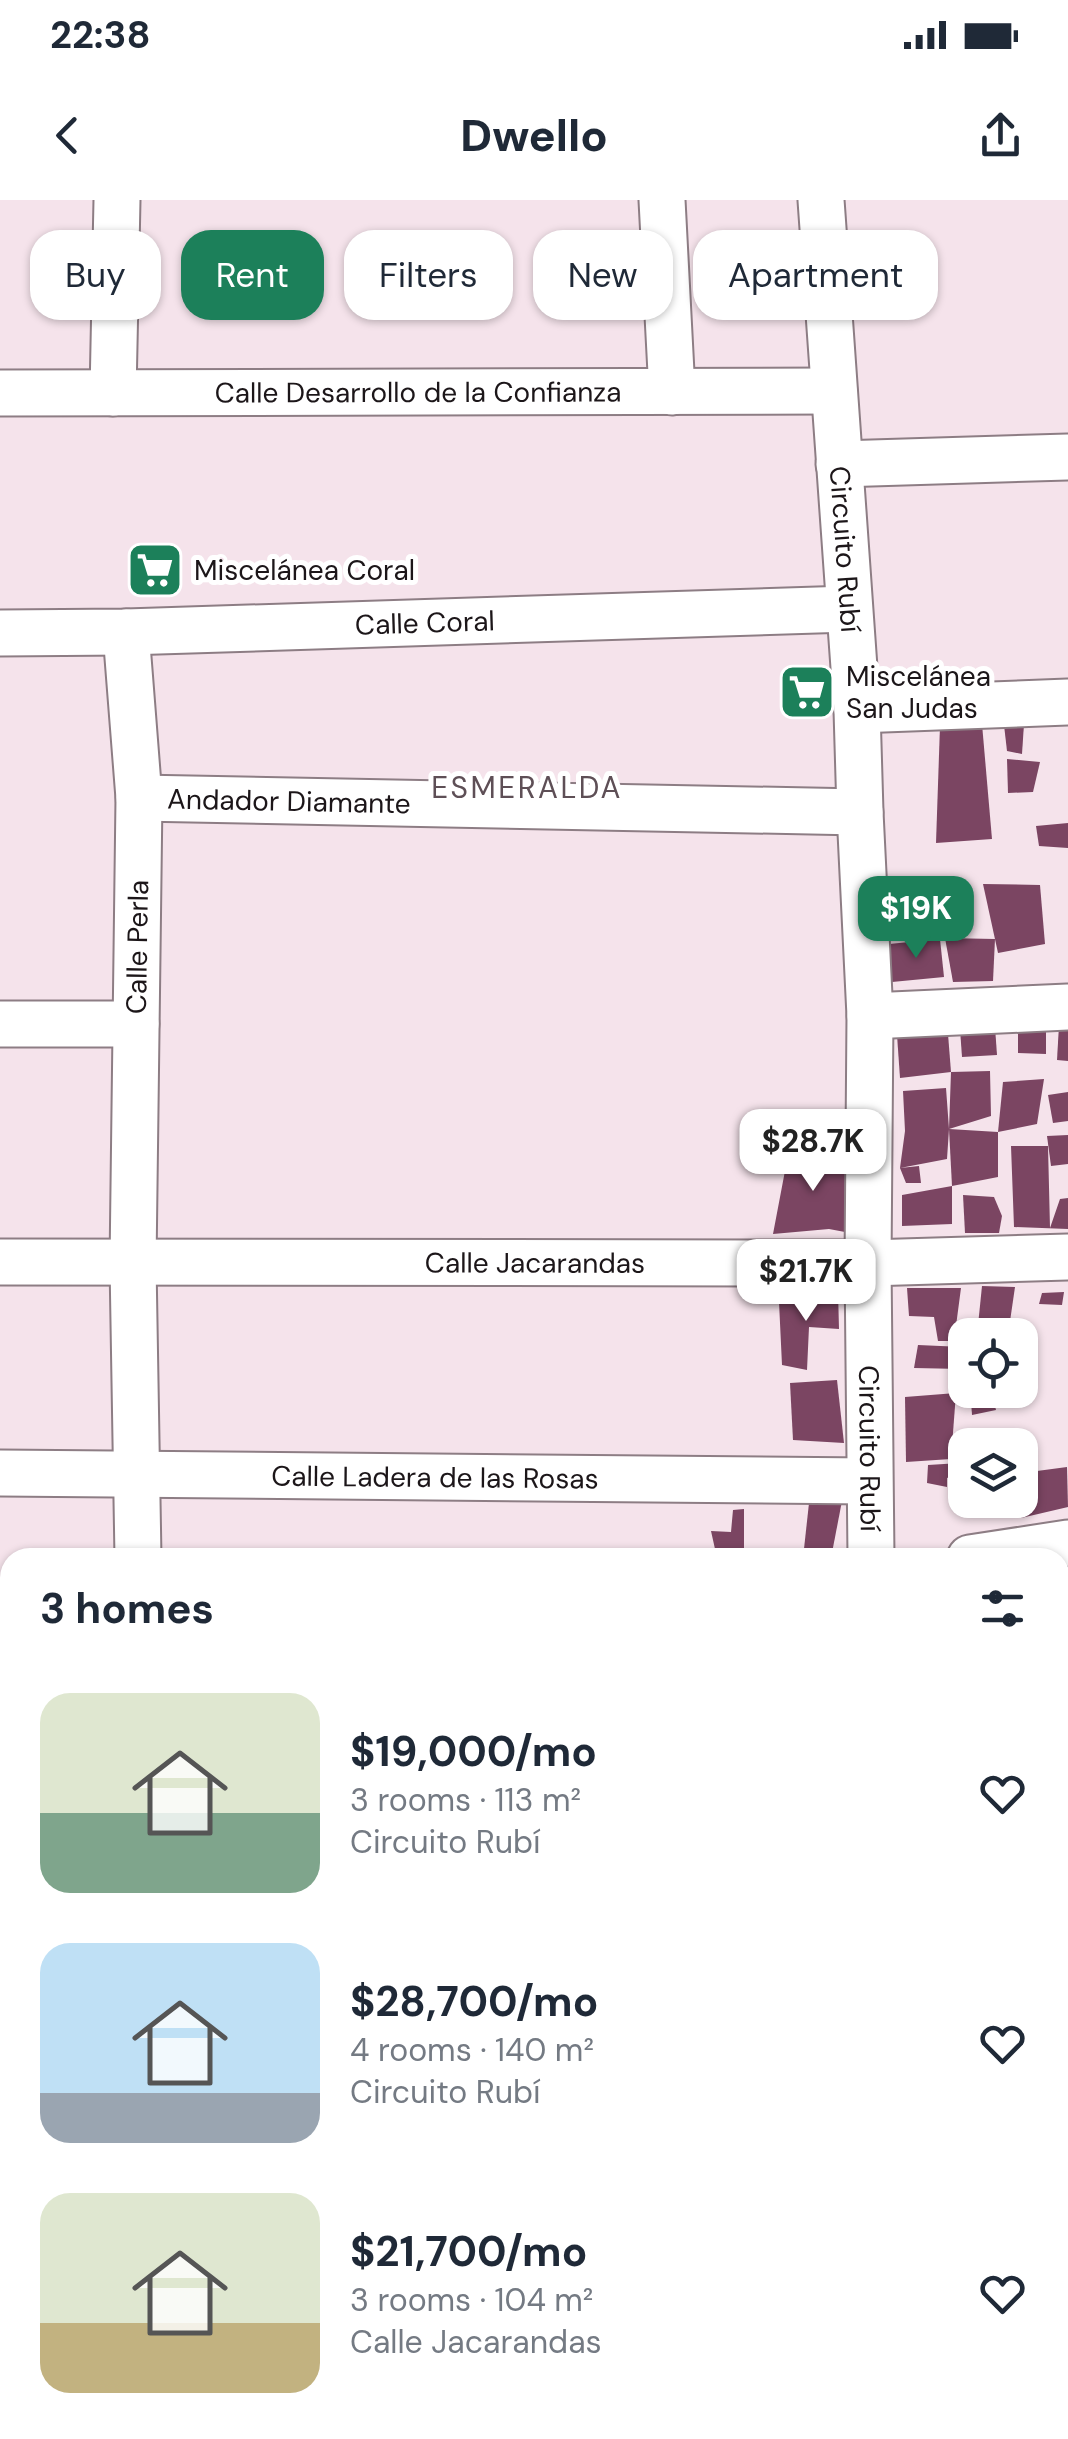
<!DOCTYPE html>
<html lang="en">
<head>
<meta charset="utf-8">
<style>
  :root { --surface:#fff; --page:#f2f2f3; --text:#1f2937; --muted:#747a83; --accent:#1c805a }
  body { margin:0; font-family:"DM Sans",sans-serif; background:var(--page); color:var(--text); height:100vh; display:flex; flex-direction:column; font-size:38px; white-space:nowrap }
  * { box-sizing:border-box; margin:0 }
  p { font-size:32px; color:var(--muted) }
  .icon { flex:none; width:55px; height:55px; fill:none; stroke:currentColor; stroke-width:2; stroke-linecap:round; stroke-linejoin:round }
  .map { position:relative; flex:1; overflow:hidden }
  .drawer { position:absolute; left:0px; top:1348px; width:1070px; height:892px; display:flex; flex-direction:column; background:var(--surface); border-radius:30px 30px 0 0; box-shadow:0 2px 8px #0004 }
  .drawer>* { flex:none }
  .hud { position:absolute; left:30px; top:30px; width:1010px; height:90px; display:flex; gap:20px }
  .tools { position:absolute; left:948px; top:1118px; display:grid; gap:20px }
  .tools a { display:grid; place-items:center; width:90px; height:90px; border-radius:20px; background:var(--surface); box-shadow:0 2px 8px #0004; font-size:50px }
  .price { position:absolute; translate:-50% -85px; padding:0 22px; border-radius:20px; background:#fff; color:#222; font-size:32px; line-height:65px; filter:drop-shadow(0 2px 5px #0008) }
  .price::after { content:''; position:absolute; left:50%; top:60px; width:30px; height:22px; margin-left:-15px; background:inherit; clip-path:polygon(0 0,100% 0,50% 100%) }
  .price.selected { background:var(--accent); color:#fff }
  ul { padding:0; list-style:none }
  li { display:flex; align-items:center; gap:30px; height:250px; padding:0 40px }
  li span { display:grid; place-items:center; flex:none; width:280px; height:200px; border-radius:30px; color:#555 }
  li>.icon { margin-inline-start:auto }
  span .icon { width:120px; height:120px; fill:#fffc; stroke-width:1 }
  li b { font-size:42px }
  h2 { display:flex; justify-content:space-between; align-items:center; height:120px; padding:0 40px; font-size:42px }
  .tag { padding:0 35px; border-radius:30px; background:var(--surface); box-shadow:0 2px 8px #0004; font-size:35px; line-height:90px }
  .tag.selected { background:var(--accent); color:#fff }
  .status { display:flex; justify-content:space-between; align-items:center; height:70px; padding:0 50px; background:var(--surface); direction:ltr }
  .status svg { height:28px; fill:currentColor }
  header { display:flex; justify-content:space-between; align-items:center; height:130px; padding:0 40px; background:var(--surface); font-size:45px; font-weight:800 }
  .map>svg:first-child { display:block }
  .building { fill:#7b4562 }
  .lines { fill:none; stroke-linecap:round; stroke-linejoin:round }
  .minor-casing { stroke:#8d7d84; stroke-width:49 }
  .minor { stroke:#fff; stroke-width:45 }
  .labels { text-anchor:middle; stroke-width:10; stroke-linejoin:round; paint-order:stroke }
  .street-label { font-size:28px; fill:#1c1619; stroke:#fff }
  .poi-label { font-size:28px; fill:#1c1619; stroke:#fff; text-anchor:start }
  .neighbourhood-label { font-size:30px; letter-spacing:2.5px; fill:#5e4f56; stroke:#fff }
</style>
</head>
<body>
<div class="status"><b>22:38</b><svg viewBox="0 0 49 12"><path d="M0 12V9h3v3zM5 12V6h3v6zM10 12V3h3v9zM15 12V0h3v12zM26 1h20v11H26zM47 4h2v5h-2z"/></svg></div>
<header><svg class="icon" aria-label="back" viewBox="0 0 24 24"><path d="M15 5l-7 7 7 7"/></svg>Dwello<svg class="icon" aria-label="share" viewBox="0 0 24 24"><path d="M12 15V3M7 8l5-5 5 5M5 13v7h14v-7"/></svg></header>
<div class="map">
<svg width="1068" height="2239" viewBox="0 0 1068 2239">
  <rect width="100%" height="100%" fill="#f5e3eb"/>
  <!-- building -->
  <g class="building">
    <path d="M982,524l10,115 -56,4 4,-117z"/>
    <path d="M1024,524l-2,30 -15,-3 -3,-26z"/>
    <path d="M1007,559l33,3 -7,30 -25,1z"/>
    <path d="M1068,623v25l-29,-2 -3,-20z"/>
    <path d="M983,684l57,1 5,59 -47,9z"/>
    <path d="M947,685l2,41 -58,3 -2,-40z"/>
    <path d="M945,738l50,1 -2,42 -40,1z"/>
    <path d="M940,739l4,38 -52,5 -3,-38z"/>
    <path d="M1068,824v37l-11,-1 2,-35z"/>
    <path d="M1018,825h28v29l-28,-1z"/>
    <path d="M995,827l2,28 -35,2 -2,-28z"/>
    <path d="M948,834l3,38 -51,6 -3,-43z"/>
    <path d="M990,871l1,45 -42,13 -2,30 -47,9 19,-2 2,17h-15l-6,-15 5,-37 -2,-40 43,-3 3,41 2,-57z"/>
    <path d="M1044,879l-7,45 -39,8 5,-50z"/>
    <path d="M1068,892v29l-15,2 -5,-28z"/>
    <path d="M949,929l49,3v45l-46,9z"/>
    <path d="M1068,935v29l-17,2 -4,-30z"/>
    <path d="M1011,946h37l2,82 10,-29 8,-1v31l-54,-2z"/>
    <path d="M846,951l-1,81 -16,-3 -56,5 15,-79 42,-1z"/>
    <path d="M952,986v38l-50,2v-31z"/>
    <path d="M963,995l31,2 8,19 -3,17h-34z"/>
    <path d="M982,1086l33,1 -7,48h-31z"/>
    <path d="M813,1088l25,3 1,38 -30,-2 -2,43 -25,-5 -3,-63 31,-2z"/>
    <path d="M907,1088h54l-7,53h-16l-4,-24 -25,-1z"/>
    <path d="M1064,1092l-2,13 -23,-1 3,-11z"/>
    <path d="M918,1145l45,2 -1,22 -48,-1z"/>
    <path d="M837,1180l7,63 -51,-3 -3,-57z"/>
    <path d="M956,1193l-5,66 -45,3 -1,-65z"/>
    <path d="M993,1198l3,12 -24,5 -1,-14z"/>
    <path d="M960,1263l-2,11 -11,4v9l-20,-4 1,-18z"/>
    <path d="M1067,1267l1,40 -47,11 1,-45z"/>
    <path d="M842,1301l-11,57h-28l6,-55z"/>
    <path d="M744,1309v49h-27l-6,-27 20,1 2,-22z"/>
    <path d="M1068,1361v40l-8,2v-41z"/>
    <path d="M1068,1791v59h-2l-6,-36v-22z"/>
    <path d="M787,2230h61l25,5 -4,4h-82z"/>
  </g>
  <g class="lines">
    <!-- minor casing -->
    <g class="minor-casing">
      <g id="minor">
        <path d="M662,0l10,192"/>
        <path id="s1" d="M821,0l36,510 3,102 10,204 -2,247 3,295"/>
        <path id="s2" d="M0,193l834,-2"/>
        <path d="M113,193l4,-193"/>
        <path d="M839,264l229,-7"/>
        <path d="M126,432l13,166 -6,466 5,294"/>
        <path id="s3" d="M0,433l126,-1 723,-23"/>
        <path d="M857,510l211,-8"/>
        <path id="s4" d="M139,598l721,14"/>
        <path d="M870,816l198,-9"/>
        <path d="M0,824h136"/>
        <path id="s5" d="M0,1062l868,1 200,-6"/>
        <path id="s6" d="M0,1273l869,8"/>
        <path d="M970,1358l98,-15"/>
        <path d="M0,1487h10"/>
        <path d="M0,1704h10"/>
        <path d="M1060,1882l8,-1"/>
        <path d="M0,1923l10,-1"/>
        <path d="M0,2119l10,6"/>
        <path d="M148,2230l11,9"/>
        <path d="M757,2239l2,-9"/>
      </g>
    </g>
    <!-- minor -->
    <use href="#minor" class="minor"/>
  </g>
  <!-- icons -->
  <defs>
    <g id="supermarket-square" transform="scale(2.875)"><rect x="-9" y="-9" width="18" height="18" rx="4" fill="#1c805a" stroke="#fff"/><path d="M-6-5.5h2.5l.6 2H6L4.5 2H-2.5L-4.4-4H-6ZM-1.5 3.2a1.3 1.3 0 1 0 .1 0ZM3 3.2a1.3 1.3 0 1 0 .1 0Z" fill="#fff"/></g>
  </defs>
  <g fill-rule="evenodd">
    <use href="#supermarket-square" x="155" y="370"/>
    <use href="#supermarket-square" x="807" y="492"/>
  </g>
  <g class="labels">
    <!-- street labels -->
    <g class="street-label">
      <text dy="10" stroke="none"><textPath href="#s2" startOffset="418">Calle Desarrollo de la Confianza</textPath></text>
      <text dy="10" stroke="none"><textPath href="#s1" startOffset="350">Circuito Rubí</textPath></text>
      <text dy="10" stroke="none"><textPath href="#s3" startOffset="425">Calle Coral</textPath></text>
      <text dy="10" stroke="none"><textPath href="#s4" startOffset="150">Andador Diamante</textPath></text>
      <text transform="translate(137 747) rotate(-89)" y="10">Calle Perla</text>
      <text dy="10" stroke="none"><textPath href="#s5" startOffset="535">Calle Jacarandas</textPath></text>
      <text dy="10" stroke="none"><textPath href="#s1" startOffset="1250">Circuito Rubí</textPath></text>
      <text dy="10" stroke="none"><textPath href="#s6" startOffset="435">Calle Ladera de las Rosas</textPath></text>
    </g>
    <!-- poi labels -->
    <g class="poi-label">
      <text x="194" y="380">Miscelánea Coral</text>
      <text x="846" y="486">Miscelánea<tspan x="846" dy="32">San Judas</tspan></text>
    </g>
    <!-- neighbourhood labels -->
    <g class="neighbourhood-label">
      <text x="527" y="598">ESMERALDA</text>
    </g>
  </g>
</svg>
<div class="tools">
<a><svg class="icon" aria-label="locate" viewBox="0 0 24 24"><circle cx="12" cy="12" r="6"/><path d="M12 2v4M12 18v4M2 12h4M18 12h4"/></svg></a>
<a><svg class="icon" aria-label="layers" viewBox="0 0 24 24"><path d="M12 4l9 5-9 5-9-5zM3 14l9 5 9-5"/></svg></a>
</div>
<b class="price selected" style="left:916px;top:761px">$19K</b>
<b class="price" style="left:813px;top:994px">$28.7K</b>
<b class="price" style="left:806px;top:1124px">$21.7K</b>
<div class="hud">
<a class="tag">Buy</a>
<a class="tag selected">Rent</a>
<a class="tag">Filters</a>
<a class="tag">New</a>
<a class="tag">Apartment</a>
</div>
<section class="drawer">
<h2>3 homes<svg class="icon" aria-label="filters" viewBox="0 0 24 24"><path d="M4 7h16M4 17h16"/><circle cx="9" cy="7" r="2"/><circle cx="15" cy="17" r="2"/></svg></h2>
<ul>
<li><span style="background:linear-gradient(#dfe7d0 60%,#7fa58c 0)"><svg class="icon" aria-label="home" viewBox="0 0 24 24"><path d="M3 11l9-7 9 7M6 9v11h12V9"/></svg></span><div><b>$19,000/mo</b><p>3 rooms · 113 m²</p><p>Circuito Rubí</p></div><svg class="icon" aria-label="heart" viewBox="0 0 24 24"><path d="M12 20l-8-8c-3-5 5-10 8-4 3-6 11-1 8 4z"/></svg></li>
<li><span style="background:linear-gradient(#bfe0f5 75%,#9aa5b1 0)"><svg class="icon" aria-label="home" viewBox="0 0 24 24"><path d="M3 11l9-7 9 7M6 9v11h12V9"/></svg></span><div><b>$28,700/mo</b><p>4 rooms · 140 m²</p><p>Circuito Rubí</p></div><svg class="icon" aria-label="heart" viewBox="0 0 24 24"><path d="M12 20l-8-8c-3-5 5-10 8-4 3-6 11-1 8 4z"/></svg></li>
<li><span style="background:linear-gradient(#dfe7d0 65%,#c2b280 0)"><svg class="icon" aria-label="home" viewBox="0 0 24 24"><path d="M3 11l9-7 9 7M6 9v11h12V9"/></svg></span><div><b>$21,700/mo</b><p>3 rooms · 104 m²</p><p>Calle Jacarandas</p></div><svg class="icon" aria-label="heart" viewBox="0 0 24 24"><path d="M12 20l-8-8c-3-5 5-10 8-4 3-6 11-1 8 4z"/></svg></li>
</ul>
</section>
</div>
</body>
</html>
